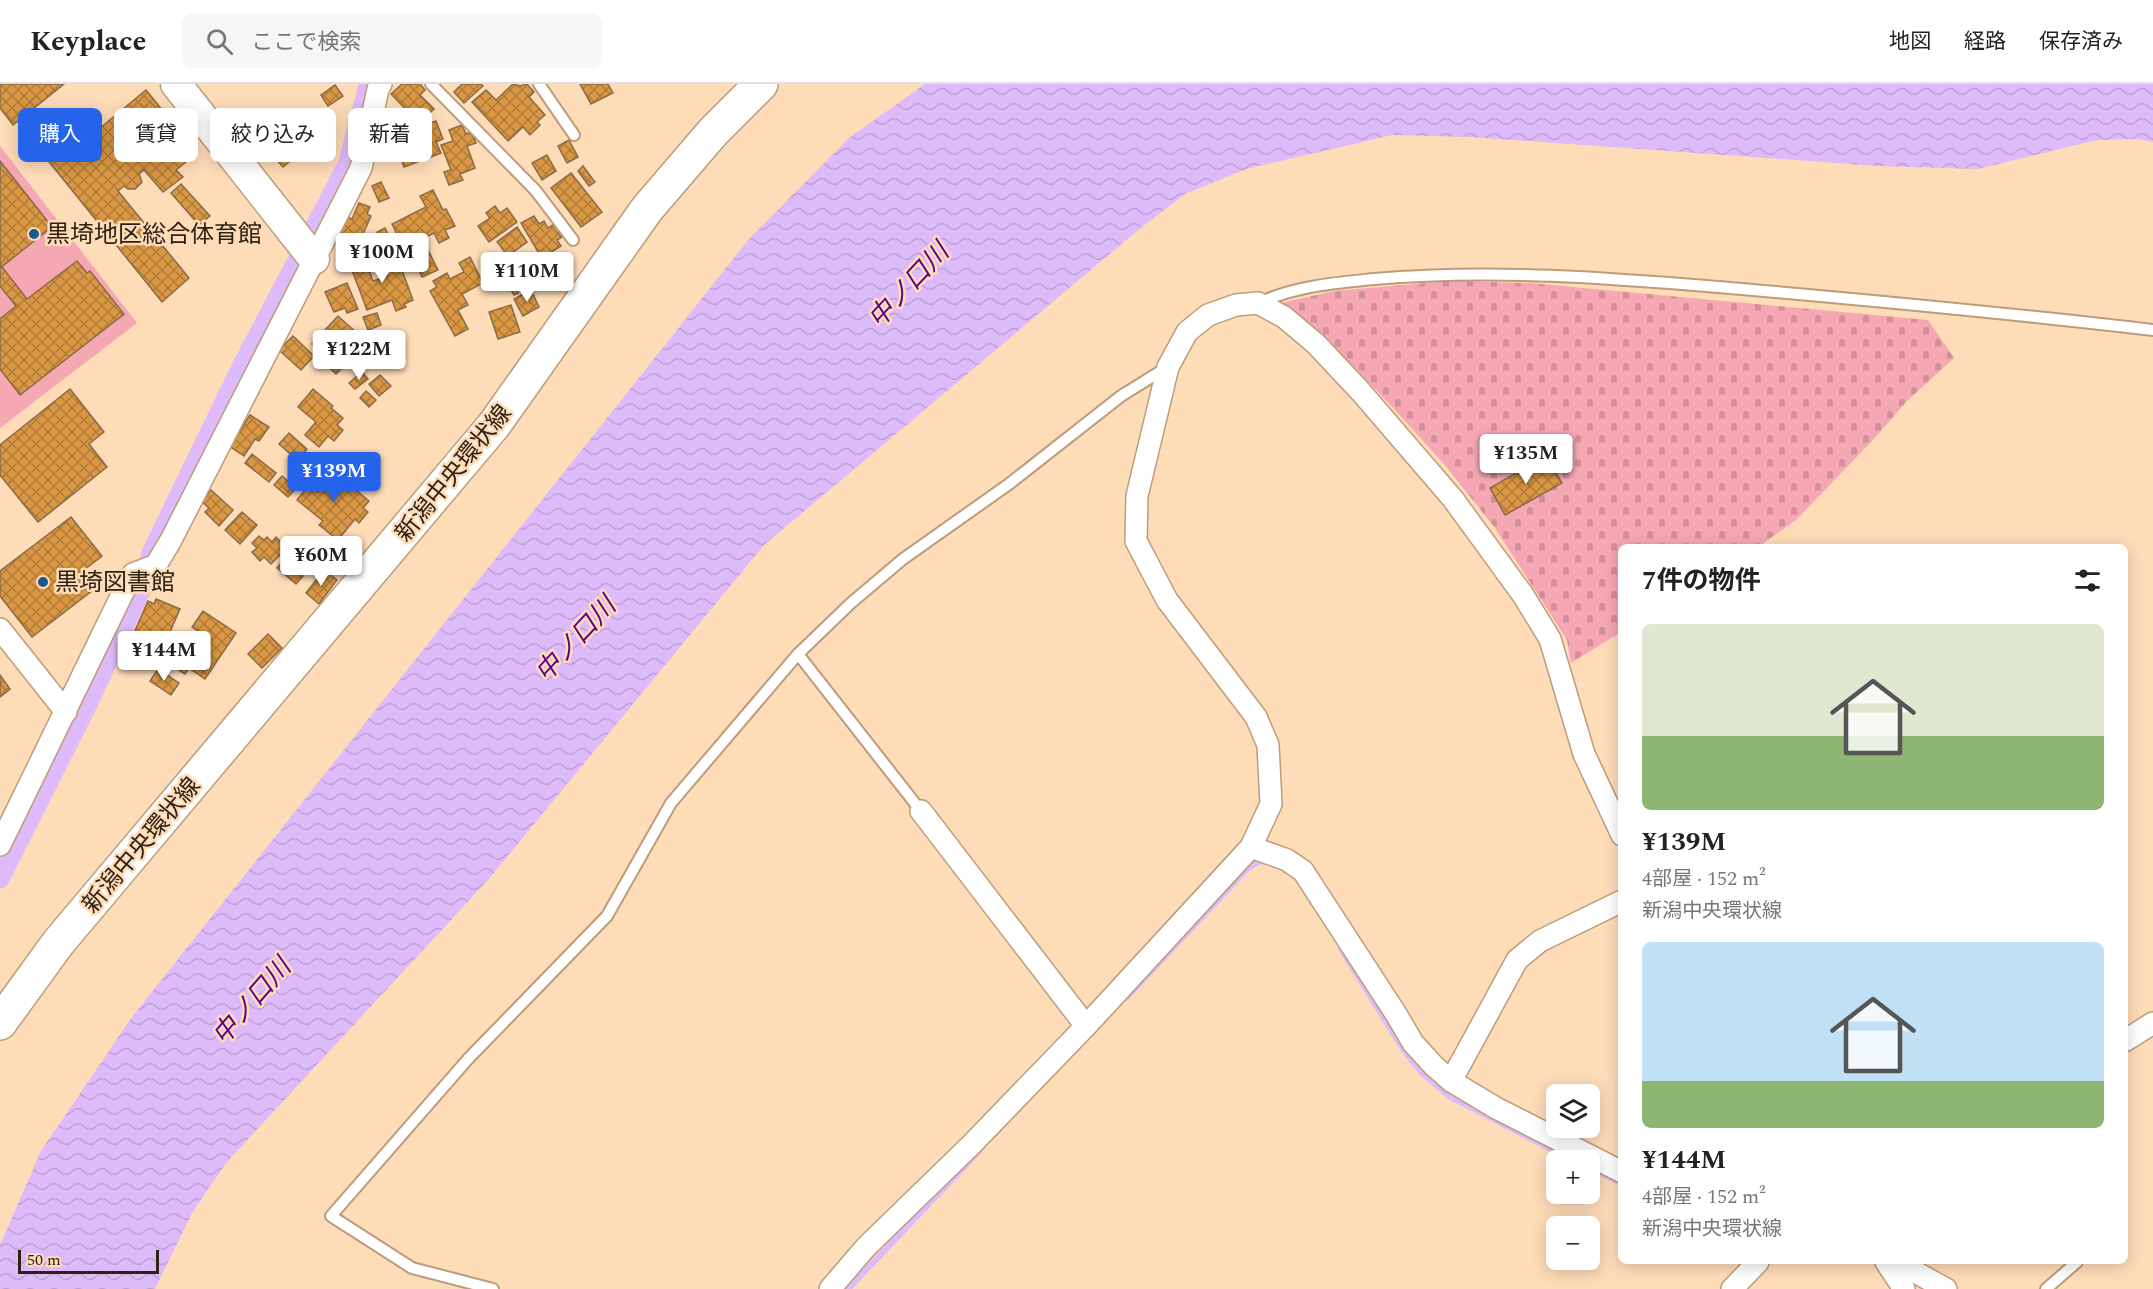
<!DOCTYPE html>
<html lang="ja">
<head>
<meta charset="utf-8">
<style>
  :root { --surface:#fff; --page:#f6f6f6; --text:#222; --muted:#767676; --line:#e0e0e0; --accent:#2563eb }
  body { margin:0; font-family:Spectral,"Noto Sans JP",serif; background:var(--page); color:var(--text); height:100vh; display:flex; flex-direction:column; font-size:22px; white-space:nowrap }
  * { box-sizing:border-box; margin:0 }
  p { font-size:20px; color:var(--muted) }
  .icon { flex:none; width:33px; height:33px; fill:none; stroke:currentColor; stroke-width:2; stroke-linecap:round; stroke-linejoin:round }
  .map { position:relative; flex:1; overflow:hidden }
  .drawer { position:absolute; left:1618px; top:460px; width:510px; height:720px; display:flex; flex-direction:column; background:var(--surface); border-radius:9px; box-shadow:0 3px 15px #0003 }
  .drawer>* { flex:none }
  .top-card { position:absolute; left:18px; top:24px; width:570px; height:54px; display:flex; gap:12px }
  .buttons { position:absolute; left:1546px; top:1000px; display:grid; gap:12px }
  .buttons a { display:grid; place-items:center; width:54px; height:54px; border-radius:9px; background:var(--surface); box-shadow:0 3px 15px #0003; font-size:30px }
  .scale { position:absolute; left:18px; bottom:15px; width:141px; box-sizing:border-box; padding-left:6px; border:3px solid #2e2214; border-top:0; font-size:16px; line-height:21px; white-space:nowrap; color:#2e2214; -webkit-text-stroke:4px #fedcb8; paint-order:stroke }
  .price { position:absolute; translate:-50% -51px; padding:0 14px; border-radius:6px; background:#fff; color:#222; font-size:20px; line-height:39px; filter:drop-shadow(0 2px 3px #0008) }
  .price::after { content:''; position:absolute; left:50%; top:36px; width:18px; height:14px; margin-left:-9px; background:inherit; clip-path:polygon(0 0,100% 0,50% 100%) }
  .price.selected { background:var(--accent); color:#fff }
  ul { padding:0; list-style:none }
  li { display:grid; align-content:center; gap:12px; height:318px; padding:0 24px }
  li span { display:grid; place-items:center; height:186px; border-radius:9px; color:#555 }
  li>.icon { margin-inline-start:auto }
  span .icon { width:108px; height:108px; fill:#fffc; stroke-width:1 }
  li b { font-size:26px }
  h2 { display:flex; justify-content:space-between; align-items:center; height:72px; padding:0 24px; font-size:26px }
  .chip { padding:0 21px; border-radius:9px; background:var(--surface); box-shadow:0 3px 15px #0003; font-size:21px; line-height:54px }
  .chip.selected { background:var(--accent); color:#fff }
  header { display:flex; align-items:center; gap:36px; box-sizing:border-box; height:84px; padding:0 30px; background:var(--surface); border-bottom:2px solid var(--line) }
  header strong { font-size:28px }
  nav { display:flex; gap:33px; margin-inline-start:auto; font-size:21px }
  .search { width:420px; height:54px; background:var(--page); display:flex; align-items:center; gap:15px; box-sizing:border-box; padding:0 21px; border-radius:9px; color:var(--muted); font-size:22px }
  .map>svg:first-child { display:block }
  .cemetery { fill:url(#cemetery-stones) }
  .pitch { fill:#f5a7b3 }
  .water { fill:url(#water-waves) }
  .lines { fill:none; stroke-linecap:round; stroke-linejoin:round }
  .stream { stroke:#ddbafa; stroke-width:6 }
  .canal { stroke:#ddbafa; stroke-width:20 }
  .building { fill:url(#building-cross-hatch); stroke:#896b4a; stroke-width:1.5 }
  .lane-casing { stroke:#bc9c79; stroke-width:14 }
  .street-casing { stroke:#bc9c79; stroke-width:24 }
  .secondary-casing { stroke:#bc9c79; stroke-width:33 }
  .primary-casing { stroke:#bc9c79; stroke-width:36 }
  .lane { stroke:#fff; stroke-width:10 }
  .street { stroke:#fff; stroke-width:21 }
  .secondary { stroke:#fff; stroke-width:30 }
  .primary { stroke:#fff; stroke-width:33 }
  .poi-dot { fill:#1a588e; stroke:#fedcb8; stroke-width:2 }
  .labels { text-anchor:middle; stroke-width:5; stroke-linejoin:round; paint-order:stroke }
  .poi-label { font-size:24px; fill:#2e2214; stroke:#fedcb8; text-anchor:start }
  .street-label { font-size:24px; fill:#2e2214; stroke:#fedcb8 }
  .water-label { font-size:26px; font-style:italic; fill:#5d0088; stroke:#fedcb8 }
</style>
</head>
<body>
<header>
<strong>Keyplace</strong>
<div class="search"><svg class="icon" aria-label="search" viewBox="0 0 24 24"><circle cx="10" cy="10" r="6"/><path d="M15 15l6 6"/></svg>ここで検索</div>
<nav><a>地図</a><a>経路</a><a>保存済み</a></nav>
</header>
<div class="map">
<svg width="2153" height="1205" viewBox="0 0 2153 1205">
  <defs>
    <pattern id="cemetery-stones" width="16" height="16" patternUnits="userSpaceOnUse" patternTransform="scale(1.5)"><rect width="16" height="16" fill="#f5a7b3"/><path d="M2 7V4a2 2 0 0 1 4 0v3zM10 15v-3a2 2 0 0 1 4 0v3z" fill="#d28f99"/></pattern>
    <pattern id="water-waves" width="16" height="10" patternUnits="userSpaceOnUse" patternTransform="scale(1.5)"><rect width="16" height="10" fill="#ddbafa"/><path d="M0 5q4-4 8 0t8 0" fill="none" stroke="#bea0d5"/></pattern>
    <pattern id="building-cross-hatch" width="8" height="8" patternUnits="userSpaceOnUse" patternTransform="scale(1.5)"><rect width="8" height="8" fill="#da9743"/><path d="M0 0l8 8M0 8l8-8" fill="none" stroke="#b17b37"/></pattern>
  </defs>
  <rect width="100%" height="100%" fill="#fedcb8"/>
  <!-- cemetery -->
  <path class="cemetery" d="M1449,197l81,2 398,37 26,38 -47,43 -35,40 -76,79 -38,27 -136,1 -1,84 -50,31 -4,-23 -72,-112 -51,-64 -62,-68 -45,-46 -56,-47 53,-12z"/>
  <!-- pitch -->
  <path class="pitch" d="M0,62l137,177 -137,105z"/>
  <!-- water -->
  <path class="water" d="M925,0h1228v58l-16,-3 -40,1 -119,29 -100,-3 -407,-29 -79,-2 -146,34 -61,25 -48,37 -373,314 -276,335 -262,283 -34,50 -37,76h-155v-44l41,-94 91,-134 617,-778 100,-101z"/>
  <g class="lines">
    <!-- stream -->
    <g class="stream">
      <path d="M1341,865l62,100 19,24 27,23 125,65"/>
      <path d="M1126,914l121,-129 13,-8 8,1"/>
      <path d="M1590,1085l32,14"/>
      <path d="M848,1205l134,-141"/>
    </g>
    <!-- canal -->
    <path class="canal" d="M0,794l88,-175 56,-120 7,-29 89,-184 108,-206 21,-80"/>
  </g>
  <!-- building -->
  <g class="building">
    <path d="M0,0h64l-51,41 -13,-17z"/>
    <path d="M402,0h18l5,6 -5,5 14,14 -15,14 -28,-29z"/>
    <path d="M462,0h19l2,2 -19,17 -10,-11z"/>
    <path d="M513,0l7,2 7,-2 7,8 -5,5 16,18 -8,7 3,3 -10,10 -7,-8 -15,14 -36,-39 14,-12 10,10z"/>
    <path d="M580,0h28l5,9 -22,11z"/>
    <path d="M335,1l8,11 -15,10 -7,-11z"/>
    <path d="M146,6l51,63 -21,17 7,7 -20,15 -19,-22 -5,4 3,8 -7,7h-7l-4,-3 -6,5 71,87 -27,24 -128,-159 38,-30 16,25z"/>
    <path d="M436,37l7,18 -7,3 5,11 -37,14 -7,-18 12,-5 -3,-6 11,-4 -2,-5z"/>
    <path d="M462,41l4,9 6,-2 4,11 -9,3 8,22 -15,6 3,6 -14,5 -5,-13 7,-2 -10,-25 12,-4 -4,-11z"/>
    <path d="M296,42l15,18 -28,23 -16,-18z"/>
    <path d="M569,56l9,17 -11,6 -9,-17z"/>
    <path d="M547,71l9,16 -14,9 -10,-17z"/>
    <path d="M0,77l52,66 -52,41z"/>
    <path d="M583,82l12,16 -6,4 -11,-15z"/>
    <path d="M571,89l31,39 -21,15 -30,-39z"/>
    <path d="M381,98l8,16 -10,4 -7,-16z"/>
    <path d="M181,100l29,32 -11,9 -28,-32z"/>
    <path d="M433,106l10,20 3,-1 9,17 -10,4 4,8 -10,5 -5,-10 -30,15 -12,-24 34,-17 -6,-11z"/>
    <path d="M359,119l11,4 -3,7 4,2 -8,18 5,2 -8,16 -24,-10 11,-25 5,2z"/>
    <path d="M495,122l5,7 7,-5 10,14 -28,20 -11,-16 12,-8 -4,-5z"/>
    <path d="M534,132l5,8 5,-3 4,7 6,-4 8,13 -5,3 4,6 -13,8 6,9 -7,4 -26,-44z"/>
    <path d="M517,143l10,15 -19,14 -11,-14z"/>
    <path d="M385,144l9,18 -16,9 -7,-14 8,-4 -2,-5z"/>
    <path d="M426,162l12,24 -16,7 -11,-23z"/>
    <path d="M396,170l17,46 -9,4 2,3 -10,4 -4,-11 -25,10 -18,-48 15,-6 9,25 15,-5 -6,-17z"/>
    <path d="M517,171l9,14 -9,5 6,11 -7,4 2,4 -4,2 -17,-28z"/>
    <path d="M470,173l13,26 -21,11 6,11 -10,5 10,19 -13,7 -25,-45 7,-4 -4,-6 14,-8 3,6 14,-7 -5,-9z"/>
    <path d="M77,177l10,12 3,-2 34,43 -104,81 -20,-26v-50l16,-13 -16,-20v-18l2,-1 25,32z"/>
    <path d="M347,199l11,26 -11,4 -2,-5 -11,4 -9,-20z"/>
    <path d="M531,206l8,17 -16,9 -9,-17z"/>
    <path d="M511,221l9,27 -22,7 -9,-27z"/>
    <path d="M377,229l4,12 -13,5 -5,-13z"/>
    <path d="M338,232l21,19 -5,5 4,4 -6,7 -6,-5 -9,10 9,8 -10,10 -14,-13 4,-4 -14,-13z"/>
    <path d="M293,252l21,20 -13,14 -22,-20z"/>
    <path d="M392,253l7,20 -13,5 -7,-21z"/>
    <path d="M362,288l6,7 -13,10 -6,-6z"/>
    <path d="M380,291l11,11 -12,10 -10,-12z"/>
    <path d="M70,305l34,43 -15,12 18,23 -69,55 -38,-47v-30z"/>
    <path d="M313,305l20,17 -2,2 12,10 -6,7 6,5 -9,11 -6,-5 -9,11 -14,-12 11,-13 -18,-15z"/>
    <path d="M366,307l10,9 -7,7 -9,-9z"/>
    <path d="M250,331l19,12 -10,14 -4,-2 -11,17 -15,-10z"/>
    <path d="M289,349l18,16 -10,11 -18,-16z"/>
    <path d="M252,370l24,19 -7,9 -24,-19z"/>
    <path d="M1546,372l16,27 -57,32 -15,-27z"/>
    <path d="M315,383l14,12 5,-7 35,29 -6,7 5,4 -9,11 -4,-4 -17,21 -19,-15 4,-4 -26,-21 12,-15 9,7 4,-5 -14,-12z"/>
    <path d="M282,392l14,12 -8,9 -14,-12z"/>
    <path d="M211,406l22,20 -14,16 -14,-14 4,-4 -8,-7z"/>
    <path d="M242,428l15,13 -17,19 -15,-14z"/>
    <path d="M71,433l31,39 -22,17 13,17 -61,47 -32,-41v-25z"/>
    <path d="M259,452l5,4 3,-3 5,5 4,-5 11,11 -16,16 -7,-7 -4,4 -8,-9 5,-4 -5,-5z"/>
    <path d="M292,466l13,10 -9,10 7,6 -7,8 -19,-16z"/>
    <path d="M324,486l13,10 -18,24 -13,-11z"/>
    <path d="M156,515l24,10 -17,39 -30,-13 15,-34 6,3z"/>
    <path d="M203,527l33,22 -31,46 -16,-11 -4,6 -14,-9 11,-16 9,6 9,-13 -6,-3 5,-7 -7,-5z"/>
    <path d="M268,550l14,14 -20,20 -14,-14z"/>
    <path d="M158,585l21,14 -8,12 -21,-14z"/>
    <path d="M0,591l10,14 -10,8z"/>
  </g>
  <g class="lines">
    <!-- lane casing -->
    <g class="lane-casing">
      <g id="lane">
        <path d="M431,0l105,107 37,49"/>
        <path d="M539,0l35,51"/>
        <path d="M1259,219c36,-17 76,-20 115,-24 123,-11 246,0 368,10 137,12 274,25 411,41"/>
        <path d="M798,570l123,157"/>
        <path d="M493,1205l-81,-21 -81,-52 137,-157 139,-143 64,-113 127,-149 53,-51 52,-44 106,-75 112,-88 45,-28"/>
        <path d="M2046,1205l31,-27"/>
      </g>
    </g>
    <!-- street casing -->
    <g class="street-casing">
      <g id="street">
        <path d="M0,545l66,83"/>
        <path d="M921,727l165,215"/>
        <path d="M0,761l129,-265 4,-6 23,-9 15,-25 190,-372 17,-79 3,-5"/>
        <path d="M1251,763l36,13 16,11 93,143 17,29 21,23 17,15 45,27 126,64"/>
        <path d="M2126,956l27,-17"/>
        <path d="M1451,997l66,-121 23,-19 82,-40"/>
        <path d="M1886,1178l18,27"/>
        <path d="M1897,1178l49,27"/>
        <path d="M830,1205l36,-42 106,-103 114,-118 165,-179 20,-43 -3,-59 -12,-28 -89,-117 -31,-59 1,-45 31,-129 19,-35 21,-17 28,-10 22,-2 26,14 32,27 45,48 92,107 70,96 27,44 34,115 38,81"/>
        <path d="M1732,1205l26,-27"/>
      </g>
    </g>
    <!-- secondary casing -->
    <g class="secondary-casing">
      <path id="secondary" d="M176,0l138,175"/>
    </g>
    <!-- primary casing -->
    <g class="primary-casing">
      <path id="primary" d="M0,939l58,-80 436,-518 153,-216 66,-77 48,-48"/>
    </g>
    <!-- lane -->
    <use href="#lane" class="lane"/>
    <!-- street -->
    <use href="#street" class="street"/>
    <!-- secondary -->
    <use href="#secondary" class="secondary"/>
    <!-- primary -->
    <use href="#primary" class="primary"/>
  </g>
  <!-- markers -->
  <g class="poi-dot">
    <circle cx="34" cy="150" r="6"/>
    <circle cx="43" cy="498" r="6"/>
  </g>
  <g class="labels">
    <!-- poi labels -->
    <g class="poi-label">
      <text x="46" y="158">黒埼地区総合体育館</text>
      <text x="55" y="506">黒埼図書館</text>
    </g>
    <!-- street labels -->
    <g class="street-label">
      <text transform="translate(453 389) rotate(-51)" y="8">新潟中央環状線</text>
      <text transform="translate(141 761) rotate(-50)" y="8">新潟中央環状線</text>
    </g>
    <!-- water labels -->
    <g class="water-label">
      <text transform="translate(908 201) rotate(-47)" y="9">中ノ口川</text>
      <text transform="translate(575 555) rotate(-47)" y="9">中ノ口川</text>
      <text transform="translate(251 917) rotate(-49)" y="9">中ノ口川</text>
    </g>
  </g>
</svg>
<div class="buttons">
<a><svg class="icon" aria-label="layers" viewBox="0 0 24 24"><path d="M12 4l9 5-9 5-9-5zM3 14l9 5 9-5"/></svg></a>
<a>+</a>
<a>−</a>
</div>
<div class="scale">50 m</div>
<b class="price" style="left:382px;top:200px">¥100M</b>
<b class="price" style="left:527px;top:219px">¥110M</b>
<b class="price" style="left:359px;top:297px">¥122M</b>
<b class="price" style="left:1526px;top:401px">¥135M</b>
<b class="price selected" style="left:334px;top:419px">¥139M</b>
<b class="price" style="left:321px;top:503px">¥60M</b>
<b class="price" style="left:164px;top:598px">¥144M</b>
<div class="top-card">
<a class="chip selected">購入</a>
<a class="chip">賃貸</a>
<a class="chip">絞り込み</a>
<a class="chip">新着</a>
</div>
<section class="drawer">
<h2>7件の物件<svg class="icon" aria-label="filters" viewBox="0 0 24 24"><path d="M4 7h16M4 17h16"/><circle cx="9" cy="7" r="2"/><circle cx="15" cy="17" r="2"/></svg></h2>
<ul>
<li><span style="background:linear-gradient(#dfe7d0 60%,#8fb573 0)"><svg class="icon" aria-label="home" viewBox="0 0 24 24"><path d="M3 11l9-7 9 7M6 9v11h12V9"/></svg></span><div><b>¥139M</b><p>4部屋 · 152 m²</p><p>新潟中央環状線</p></div></li>
<li><span style="background:linear-gradient(#bfe0f5 75%,#8fb573 0)"><svg class="icon" aria-label="home" viewBox="0 0 24 24"><path d="M3 11l9-7 9 7M6 9v11h12V9"/></svg></span><div><b>¥144M</b><p>4部屋 · 152 m²</p><p>新潟中央環状線</p></div></li>
</ul>
</section>
</div>
</body>
</html>
